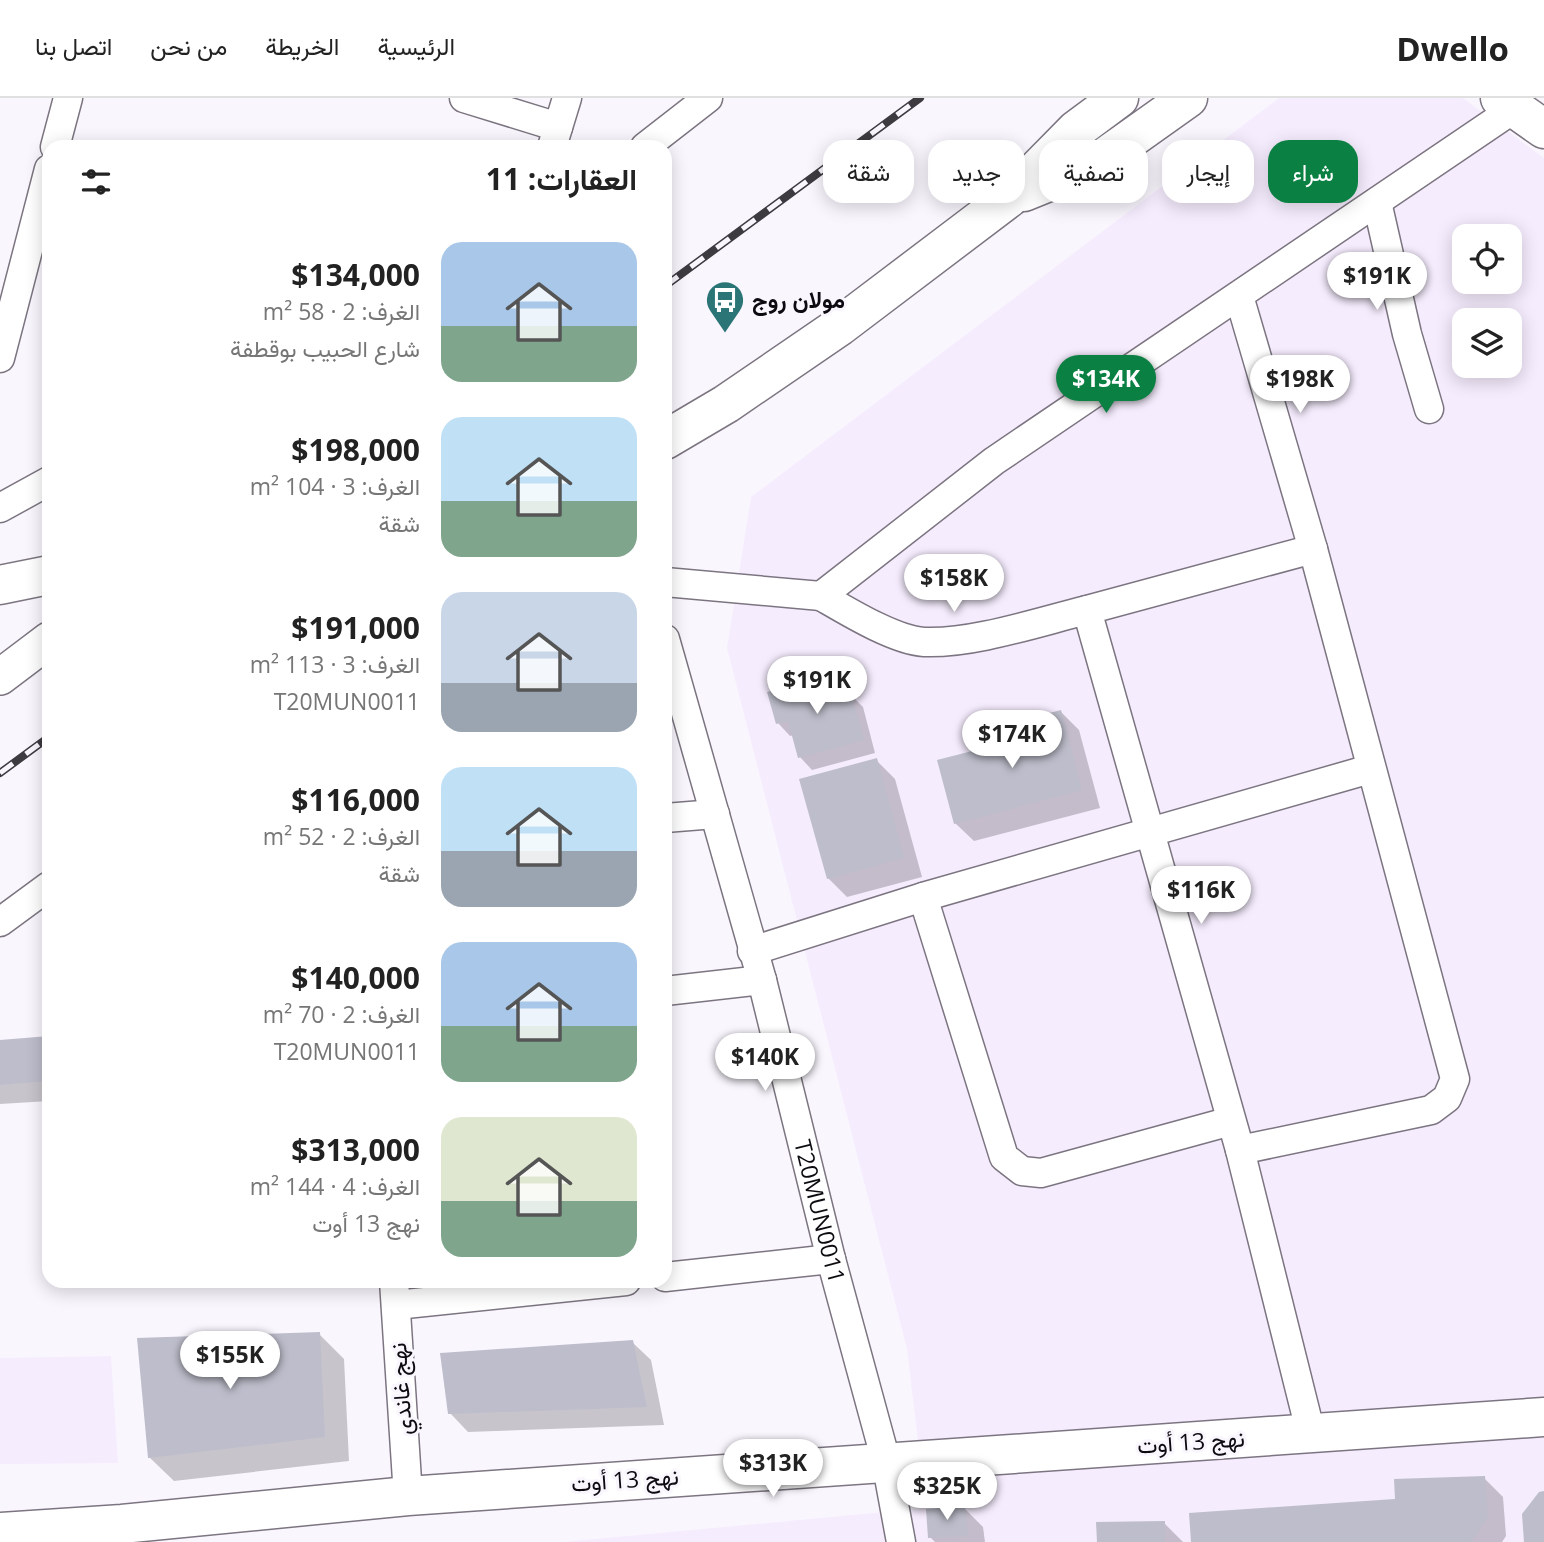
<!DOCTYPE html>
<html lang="ar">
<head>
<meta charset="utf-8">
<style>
  :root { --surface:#fff; --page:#f6f6f6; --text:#222; --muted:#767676; --line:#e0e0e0; --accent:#0b8043 }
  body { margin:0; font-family:"Open Sans",Vazirmatn,sans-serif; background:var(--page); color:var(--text); direction:rtl; height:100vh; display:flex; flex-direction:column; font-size:26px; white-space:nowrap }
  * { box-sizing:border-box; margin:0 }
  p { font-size:23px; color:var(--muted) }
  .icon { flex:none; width:38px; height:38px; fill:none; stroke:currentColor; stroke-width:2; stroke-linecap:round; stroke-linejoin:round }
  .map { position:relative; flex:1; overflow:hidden; direction:ltr }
  .sheet { position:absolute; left:42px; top:42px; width:630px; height:1148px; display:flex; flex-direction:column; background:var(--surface); border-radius:21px; box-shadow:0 4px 18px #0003; direction:rtl }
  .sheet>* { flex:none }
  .banner { position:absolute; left:693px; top:42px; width:665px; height:63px; direction:rtl; display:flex; gap:14px }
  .tools { position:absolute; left:1452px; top:126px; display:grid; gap:14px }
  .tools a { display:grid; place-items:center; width:70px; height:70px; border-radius:14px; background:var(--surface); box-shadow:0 4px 18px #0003; font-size:35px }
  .price { position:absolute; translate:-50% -60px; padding:0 16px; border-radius:24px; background:#fff; color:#222; font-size:23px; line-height:46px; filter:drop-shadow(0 2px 4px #0008) }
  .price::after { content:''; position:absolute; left:50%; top:42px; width:21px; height:16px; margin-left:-10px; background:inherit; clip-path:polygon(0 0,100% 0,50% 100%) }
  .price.active { background:var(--accent); color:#fff }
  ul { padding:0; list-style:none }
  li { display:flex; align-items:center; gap:21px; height:175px; padding:0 35px }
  li span { display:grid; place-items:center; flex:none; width:196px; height:140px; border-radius:21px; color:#555 }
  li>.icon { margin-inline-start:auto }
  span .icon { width:84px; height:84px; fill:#fffc; stroke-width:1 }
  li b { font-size:30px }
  h2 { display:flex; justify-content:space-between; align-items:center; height:84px; padding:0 35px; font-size:30px }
  .tag { padding:0 24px; border-radius:21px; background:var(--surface); box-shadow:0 4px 18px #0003; font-size:24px; line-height:63px }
  .tag.active { background:var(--accent); color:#fff }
  header { display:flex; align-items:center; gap:42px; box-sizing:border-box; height:98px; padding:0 35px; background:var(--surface); border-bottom:2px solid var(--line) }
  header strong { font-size:33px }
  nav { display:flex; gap:38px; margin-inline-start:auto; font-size:24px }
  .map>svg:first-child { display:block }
  .built { fill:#f5ecfd; fill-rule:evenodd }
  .shadow { fill:#0003 }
  .building { fill:#bdbdcb }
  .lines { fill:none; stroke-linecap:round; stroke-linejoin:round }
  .minor-casing { stroke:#7c7581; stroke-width:31 }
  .tertiary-casing { stroke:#7c7581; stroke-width:38 }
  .secondary-casing { stroke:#7c7581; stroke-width:41 }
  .primary-casing { stroke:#7c7581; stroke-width:41 }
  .minor { stroke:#fff; stroke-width:28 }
  .tertiary { stroke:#fff; stroke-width:35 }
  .secondary { stroke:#fff; stroke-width:38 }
  .primary { stroke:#fff; stroke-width:38 }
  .rail-casing { stroke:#3d3a40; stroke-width:8 }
  .rail { stroke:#faf6fe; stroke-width:5; stroke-dasharray:16; stroke-linecap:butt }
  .labels { text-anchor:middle; stroke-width:6; stroke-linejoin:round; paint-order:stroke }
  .poi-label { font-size:23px; font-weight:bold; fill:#0d0b10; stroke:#faf6fe; text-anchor:start }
  .street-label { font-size:23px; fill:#0d0b10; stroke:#faf6fe }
</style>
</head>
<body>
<header>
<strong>Dwello</strong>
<nav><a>الرئيسية</a><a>الخريطة</a><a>من نحن</a><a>اتصل بنا</a></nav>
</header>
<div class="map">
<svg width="1544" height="1444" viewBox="0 0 1544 1444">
  <rect width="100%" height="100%" fill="#faf6fe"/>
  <!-- built -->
  <g class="built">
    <path d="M1279,0h184l81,60v1384h-980l362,-34 -19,-159 -180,-701 24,-151zM1465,138h45v46h-45zM1465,222h45v46h-45z"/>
    <path d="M111,1258l7,107 -118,1v-106z"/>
  </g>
  <!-- shadow -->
  <g class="shadow">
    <path d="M830,579l13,13 2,7 6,-2 12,12 12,46 -63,17 -12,-13 -6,-22 -4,1 -12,-13z"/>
    <path d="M1061,614l18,18 21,78 -126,33 -19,-18z"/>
    <path d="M876,662l19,19 27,98 -75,20 -19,-19z"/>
    <path d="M49,939v64l-49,3v-63z"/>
    <path d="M319,1236l25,25 5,102 -175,20 -25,-24z"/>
    <path d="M632,1244l19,18 13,65 -196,7 -18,-19z"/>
    <path d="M1484,1380l19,19 3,39 -4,6h-309l204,-41z"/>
    <path d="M964,1410l19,19 2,15h-50l-5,-5z"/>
    <path d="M1164,1425l19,19h-84z"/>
  </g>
  <!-- building -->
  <g class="building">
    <path d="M831,577l6,22 14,-4 13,47 -66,18 -10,-37 -12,3 -9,-32z"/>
    <path d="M1061,612l21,80 -128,34 -17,-64 78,-20 -5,-17z"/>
    <path d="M877,660l27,100 -77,21 -28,-100z"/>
    <path d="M49,938v45l-49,4v-45z"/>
    <path d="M320,1234l5,105 -177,21 -11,-120z"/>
    <path d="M633,1242l14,67 -199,7 -8,-61z"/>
    <path d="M1485,1378l3,41 -17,25h-280l-2,-29 206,-14 -1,-20z"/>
    <path d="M1544,1393v51h-20l-2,-28 17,-22z"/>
    <path d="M965,1408l3,30 -40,2 -2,-29z"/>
    <path d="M1165,1423v21h-68l-1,-20z"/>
  </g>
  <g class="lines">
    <!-- minor casing -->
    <g class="minor-casing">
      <g id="minor">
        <path d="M464,0l94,29"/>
        <path d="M55,49l13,-49"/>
        <path d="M552,49l15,-49"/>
        <path d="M645,49l63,-49"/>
        <path d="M1377,104l30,132 22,75"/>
        <path d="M1239,198l74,253 142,530 -8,19 -16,12 -191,40"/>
        <path d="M0,260l49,-189"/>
        <path d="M0,410l49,-27"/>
        <path d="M665,484l156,14 173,-135 521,-353"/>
        <path d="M821,498c26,15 73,44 103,46 49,2 114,-20 163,-32"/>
        <path id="s1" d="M665,541l97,341 69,279 55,202 15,81"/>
        <path d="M665,720l50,-4"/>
        <path d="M923,799l81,260 18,14 19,2 190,-52"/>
        <path d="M0,824l49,-36"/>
        <path d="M752,853l171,-54 447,-128"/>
        <path d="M665,893l97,-11"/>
        <path d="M665,1179l166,-18"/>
        <path d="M394,1183l14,215"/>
        <path d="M396,1207l230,-24"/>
        <path d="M1311,1336l-71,-284 -153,-540 226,-61"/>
      </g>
    </g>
    <!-- tertiary casing -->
    <g class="tertiary-casing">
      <path id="tertiary" d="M0,579l49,-37"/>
    </g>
    <!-- secondary casing -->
    <g class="secondary-casing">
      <g id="secondary">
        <path d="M1500,0l44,31"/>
        <path d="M0,1434l122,-8 286,-28 1136,-79"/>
      </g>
    </g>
    <!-- primary casing -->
    <g class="primary-casing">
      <g id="primary">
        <path d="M1024,94l74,-30 90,-64"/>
        <path d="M665,342l61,-36 114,-78 169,-128 67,-68 43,-32"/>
        <path d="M0,487l49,-10"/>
      </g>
    </g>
    <!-- minor -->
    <use href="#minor" class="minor"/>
    <!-- tertiary -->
    <use href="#tertiary" class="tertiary"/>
    <!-- secondary -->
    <use href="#secondary" class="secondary"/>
    <!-- primary -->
    <use href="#primary" class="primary"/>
    <!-- rail casing -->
    <g class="rail-casing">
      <g id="rail">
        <path d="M665,188l255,-188"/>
        <path d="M0,675l49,-36"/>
      </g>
    </g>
    <!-- rail -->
    <use href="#rail" class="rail"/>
  </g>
  <!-- icons -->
  <defs>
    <g id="bus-pin" transform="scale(2.0125)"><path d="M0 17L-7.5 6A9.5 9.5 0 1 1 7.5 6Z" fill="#2b7576" stroke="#faf6fe"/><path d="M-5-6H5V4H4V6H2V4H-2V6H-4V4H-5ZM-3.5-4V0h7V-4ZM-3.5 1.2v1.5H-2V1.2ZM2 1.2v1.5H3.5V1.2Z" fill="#fff"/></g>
  </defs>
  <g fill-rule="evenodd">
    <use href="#bus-pin" x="725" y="202"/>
  </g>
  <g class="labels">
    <!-- poi labels -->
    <g class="poi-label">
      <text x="752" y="210">مولان روج</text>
    </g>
    <!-- street labels -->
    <g class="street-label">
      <text dy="8" stroke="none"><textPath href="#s1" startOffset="593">T20MUN0011</textPath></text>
      <text transform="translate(401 1291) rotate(-94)" y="8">نهج غاندي</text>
      <text transform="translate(1191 1344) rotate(-4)" y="8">نهج 13 أوت</text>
      <text transform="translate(625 1382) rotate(-4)" y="8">نهج 13 أوت</text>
    </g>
  </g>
</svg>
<div class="tools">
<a><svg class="icon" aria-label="locate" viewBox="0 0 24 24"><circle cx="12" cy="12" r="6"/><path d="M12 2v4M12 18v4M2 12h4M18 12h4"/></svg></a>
<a><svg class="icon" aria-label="layers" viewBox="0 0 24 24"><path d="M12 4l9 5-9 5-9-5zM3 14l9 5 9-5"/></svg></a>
</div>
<b class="price" style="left:1377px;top:214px">$191K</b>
<b class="price active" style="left:1106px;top:317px">$134K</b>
<b class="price" style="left:1300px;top:317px">$198K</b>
<b class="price" style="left:954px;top:516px">$158K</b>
<b class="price" style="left:817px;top:618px">$191K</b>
<b class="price" style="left:1012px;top:672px">$174K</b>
<b class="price" style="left:1201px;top:828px">$116K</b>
<b class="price" style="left:765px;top:995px">$140K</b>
<b class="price" style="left:230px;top:1293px">$155K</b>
<b class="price" style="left:773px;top:1401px">$313K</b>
<b class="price" style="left:947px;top:1424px">$325K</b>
<div class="banner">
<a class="tag active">شراء</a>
<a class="tag">إيجار</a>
<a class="tag">تصفية</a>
<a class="tag">جديد</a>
<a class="tag">شقة</a>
</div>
<section class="sheet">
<h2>العقارات: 11<svg class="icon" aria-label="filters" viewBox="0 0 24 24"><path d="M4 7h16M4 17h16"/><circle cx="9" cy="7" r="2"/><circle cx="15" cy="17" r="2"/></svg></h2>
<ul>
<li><span style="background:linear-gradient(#a9c7e8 60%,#7fa58c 0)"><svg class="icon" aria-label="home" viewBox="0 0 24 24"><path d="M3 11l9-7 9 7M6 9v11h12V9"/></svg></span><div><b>$134,000</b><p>الغرف: 2 · 58 m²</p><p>شارع الحبيب بوقطفة</p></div></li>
<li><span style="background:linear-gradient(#bfe0f5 60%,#7fa58c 0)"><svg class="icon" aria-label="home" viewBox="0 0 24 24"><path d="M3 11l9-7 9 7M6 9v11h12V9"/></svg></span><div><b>$198,000</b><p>الغرف: 3 · 104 m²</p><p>شقة</p></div></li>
<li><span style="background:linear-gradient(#c9d6e8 65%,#9aa5b1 0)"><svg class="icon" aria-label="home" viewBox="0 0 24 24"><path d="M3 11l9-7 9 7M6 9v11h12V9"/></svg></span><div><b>$191,000</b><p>الغرف: 3 · 113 m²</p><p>T20MUN0011</p></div></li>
<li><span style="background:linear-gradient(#bfe0f5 60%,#9aa5b1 0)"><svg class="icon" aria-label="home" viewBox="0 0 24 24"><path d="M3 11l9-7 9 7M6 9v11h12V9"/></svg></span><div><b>$116,000</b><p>الغرف: 2 · 52 m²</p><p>شقة</p></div></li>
<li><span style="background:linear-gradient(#a9c7e8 60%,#7fa58c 0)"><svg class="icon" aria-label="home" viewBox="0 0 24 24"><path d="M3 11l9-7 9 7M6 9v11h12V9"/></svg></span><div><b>$140,000</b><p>الغرف: 2 · 70 m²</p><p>T20MUN0011</p></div></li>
<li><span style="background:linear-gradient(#dfe7d0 60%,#7fa58c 0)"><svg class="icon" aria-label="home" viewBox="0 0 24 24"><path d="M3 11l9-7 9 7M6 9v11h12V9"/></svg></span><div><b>$313,000</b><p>الغرف: 4 · 144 m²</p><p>نهج 13 أوت</p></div></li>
</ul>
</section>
</div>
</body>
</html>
